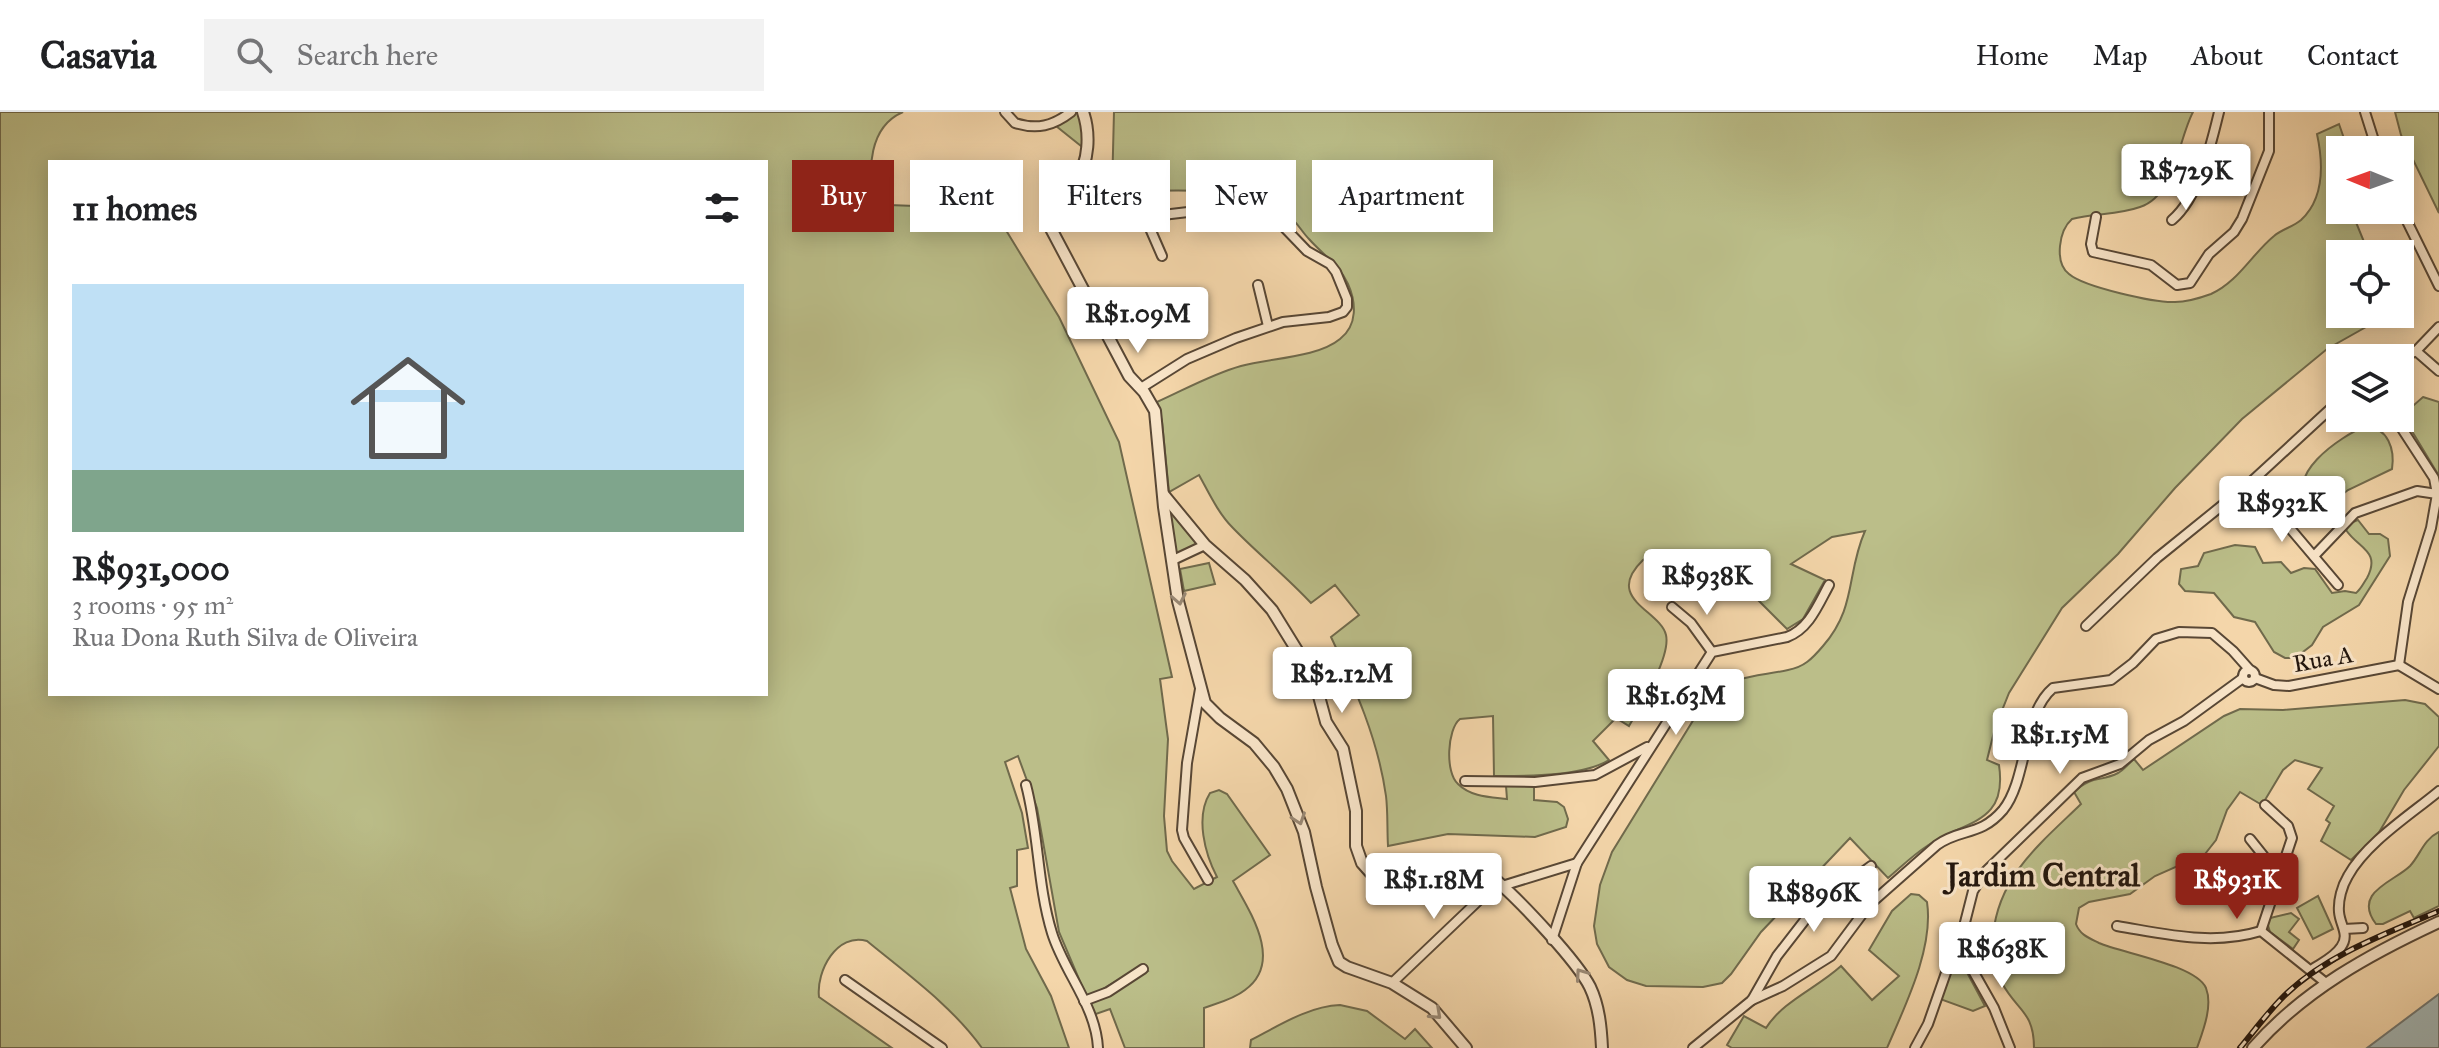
<!DOCTYPE html>
<html lang="en">
<head>
<meta charset="utf-8">
<style>
  :root { --surface:#fff; --page:#f2f2f2; --text:#202124; --muted:#757577; --line:#e0e0e0; --accent:#8f2418 }
  body { margin:0; font-family:"IM FELL Great Primer",serif; background:var(--page); color:var(--text); height:100vh; display:flex; flex-direction:column; font-size:30px; white-space:nowrap }
  * { box-sizing:border-box; margin:0 }
  p { font-size:26px; color:var(--muted) }
  .icon { flex:none; width:44px; height:44px; fill:none; stroke:currentColor; stroke-width:2; stroke-linecap:round; stroke-linejoin:round }
  .map { position:relative; flex:1; overflow:hidden }
  .drawer { position:absolute; left:48px; top:48px; width:720px; height:536px; display:flex; flex-direction:column; background:var(--surface); border-radius:0px; box-shadow:0 4px 20px #0003 }
  .drawer>* { flex:none }
  .banner { position:absolute; left:792px; top:48px; width:760px; height:72px; display:flex; gap:16px }
  .needle { width:52px; rotate:271deg }
  .fabs { position:absolute; left:2326px; top:24px; display:grid; gap:16px }
  .fabs a { display:grid; place-items:center; width:88px; height:88px; border-radius:0px; background:var(--surface); box-shadow:0 4px 20px #0003; font-size:40px }
  .price { position:absolute; translate:-50% -68px; padding:0 18px; border-radius:8px; background:#fff; color:#222; font-size:26px; line-height:52px; filter:drop-shadow(0 2px 4px #0008) }
  .price::after { content:''; position:absolute; left:50%; top:48px; width:24px; height:18px; margin-left:-12px; background:inherit; clip-path:polygon(0 0,100% 0,50% 100%) }
  .price.selected { background:var(--accent); color:#fff }
  ul { padding:0; list-style:none }
  li { display:grid; align-content:center; gap:16px; height:424px; padding:0 24px }
  li span { display:grid; place-items:center; height:248px; border-radius:0px; color:#555 }
  li>.icon { margin-inline-start:auto }
  span .icon { width:144px; height:144px; fill:#fffc; stroke-width:1 }
  li b { font-size:34px }
  h2 { display:flex; justify-content:space-between; align-items:center; height:96px; padding:0 24px; font-size:34px }
  .chip { padding:0 28px; border-radius:0px; background:var(--surface); box-shadow:0 4px 20px #0003; font-size:28px; line-height:72px }
  .chip.selected { background:var(--accent); color:#fff }
  header { display:flex; align-items:center; gap:48px; box-sizing:border-box; height:112px; padding:0 40px; background:var(--surface); border-bottom:2px solid var(--line) }
  header strong { font-size:38px }
  nav { display:flex; gap:44px; margin-inline-start:auto; font-size:28px }
  .search { width:560px; height:72px; background:var(--page); display:flex; align-items:center; gap:20px; box-sizing:border-box; padding:0 28px; border-radius:0px; color:var(--muted); font-size:30px }
  .map>svg:first-child { display:block }
  .green { fill:#bbbe89; stroke:#706a4c; stroke-width:2; fill-rule:evenodd }
  .water { fill:#a2b6b5; stroke:#707672; stroke-width:2 }
  .lines { fill:none; stroke-linecap:round; stroke-linejoin:round }
  .minor-casing { stroke:#584735; stroke-width:12 }
  .tertiary-casing { stroke:#584735; stroke-width:14 }
  .minor { stroke:#f8e4c8; stroke-width:8 }
  .tertiary { stroke:#f8e4c8; stroke-width:10 }
  .rail-casing { stroke:#24170e; stroke-width:6 }
  .rail { stroke:#f8e4c8; stroke-width:3; stroke-dasharray:9; stroke-linecap:butt }
  .oneway { stroke:#998874 }
  .labels { text-anchor:middle; stroke-width:6; stroke-linejoin:round; paint-order:stroke }
  .street-label { font-size:24px; fill:#24170e; stroke:#f8e4c8 }
  .district-label { font-size:32px; font-weight:bold; fill:#24170e; stroke:#f8e4c8 }
</style>
</head>
<body>
<header>
<strong>Casavia</strong>
<div class="search"><svg class="icon" aria-label="search" viewBox="0 0 24 24"><circle cx="10" cy="10" r="6"/><path d="M15 15l6 6"/></svg>Search here</div>
<nav><a>Home</a><a>Map</a><a>About</a><a>Contact</a></nav>
</header>
<div class="map">
<svg width="2439" height="936" viewBox="0 0 2439 936">
  <rect width="100%" height="100%" fill="#f4d6aa"/>
  <filter id="stains"><feTurbulence type="fractalNoise" baseFrequency=".0025" numOctaves="4"/><feColorMatrix values="0 0 0 0 .2 0 0 0 0 .09 0 0 0 0 .02 0 0 0 .5 -.17"/></filter>
  <radialGradient id="worn" r=".72"><stop offset=".6" stop-color="#630" stop-opacity="0"/><stop offset="1" stop-color="#630" stop-opacity=".3"/></radialGradient>
  <!-- green -->
  <g class="green">
    <path d="M0,0h903c-33,14 -38,59 -25,89l11,4 104,4 66,108 60,125 53,235 -12,2 8,60 -4,77 3,35 5,10 22,28 23,-12c-12,-23 -22,-60 -7,-84l9,-3 8,4 43,61 -37,26c17,31 51,81 12,109 -11,9 -27,13 -41,18v40h-79l-15,-39 -17,6 -4,-12 29,-13 30,-19 -4,-6 -57,33 -28,-66 -22,-124 -19,-52 -13,6 17,51 6,35 -11,2v36l-7,2 16,61 25,47 18,52h-87c-31,-43 -75,-74 -115,-107 -30,-9 -51,30 -48,56l73,51h-892zM50,50h716v532h-716z"/>
    <path d="M1073,0h9l4,38 -30,-24z"/>
    <path d="M1114,0h1079c-15,28 -18,84 -53,95 -22,8 -46,6 -68,12 -8,7 -11,17 -12,27 -1,11 1,22 9,28 15,13 86,29 106,28 12,0 25,-4 36,-8 27,-12 41,-40 63,-58 8,-7 19,-9 27,-16 24,-22 22,-58 16,-86l22,-10 9,26h-8v60h11l18,44h-29v60h49l-62,35 -85,70 -67,69 -57,66 -56,54 -53,85 -14,35 -8,32 12,5c9,60 -35,55 -72,81 -14,9 -26,21 -39,32l-38,-40 -89,94 -30,42 -9,9 -19,4 -57,-1 -19,-6 -18,-13 -12,-23 -3,-18 6,-41 12,-33 98,-159c23,-17 51,-17 78,-23 16,-3 24,-11 35,-24 34,-39 23,-72 42,-115l-33,6 -41,27 34,16 -22,39 -16,10 -39,-39c-10,-1 -22,1 -32,-2 -26,-10 -41,-43 -73,-28 -40,39 17,50 23,75 5,22 -26,72 -37,91l-13,-8 -23,23 16,19c-28,17 -84,16 -115,16l-1,-60 -33,3c-13,10 -15,54 -2,65 13,13 32,13 49,15l-1,-13 28,-2v16l23,2 7,5 4,12 -2,8 -31,10 -87,-3 -60,12c-1,-17 0,-34 -2,-50 -8,-57 -31,-108 -55,-159l28,-22 -24,-30 -24,18c-25,-27 -53,-49 -78,-75 -15,-15 -24,-35 -34,-53l-30,17 -7,-70 -5,-20c27,-12 55,-28 84,-36 28,-8 76,-8 99,-27 18,-14 16,-37 8,-55 -9,-20 -25,-29 -39,-45 -7,-7 -12,-17 -20,-23 -42,-36 -126,-23 -177,-25z"/>
    <path d="M2395,0h44v101l-38,-78z"/>
    <path d="M2423,285l16,5v74l-35,-58 2,-6z"/>
    <path d="M2366,314c22,2 29,23 26,43l-44,21 -22,17 -12,-1c-37,-27 28,-71 52,-80z"/>
    <path d="M1167,391l36,41 -29,14z"/>
    <path d="M2358,408l11,14h11l8,5 2,17 -31,49 -36,22 -11,18 -17,13h-10l-11,-6 -19,-30 -21,-5 -20,-24 -29,-2 -6,-7 2,-15 17,-3 6,-13 31,-8 20,2 8,16 18,-1 10,11 13,-5 11,1 17,24 13,-2 11,2c5,-4 7,-9 11,-15 14,-27 -8,-29 -21,-48l4,-7z"/>
    <path d="M1209,451l6,21 -31,7 -4,-22z"/>
    <path d="M2405,588l20,4 14,13v29l-35,44 -26,44 -27,26 -30,-19 9,-18 -4,-3 8,-14 -26,-17 14,-21 -27,-8 -12,10 -21,35 -22,-13 -13,18 -11,30 -11,14 -50,22 -25,18 -41,8 -10,6 -3,16c4,11 13,14 23,19 23,10 97,22 107,45 7,18 -3,43 -9,60h-163c0,-37 -17,-37 -32,-65 -8,-16 -10,-30 -9,-48 6,-60 48,-92 88,-131l-7,-12c18,-17 27,-10 44,-19 6,-3 11,-10 16,-14l9,11 81,-54 16,-7 43,1z"/>
    <path d="M2439,720v74l-25,12 -4,-7 -27,13h-7c-24,-32 18,-42 34,-58 11,-12 13,-26 29,-34z"/>
    <path d="M1911,782l8,1 8,7c7,46 -22,104 -40,146h-155l-5,-3 17,-29 22,12c17,-27 51,-40 75,-62l31,34 27,-24 -30,-26 23,-39z"/>
    <path d="M2318,784l15,33 -20,10 -16,-31z"/>
    <path d="M2291,801l8,6 -10,13 10,8 -6,9 -23,-17 -4,-13z"/>
    <path d="M1956,846l7,7 22,41 -12,5 -33,-12 12,-39z"/>
    <path d="M1340,893l27,6 38,28 10,-10 17,19h-182l1,-8c27,-14 58,-34 89,-35z"/>
  </g>
  <!-- water -->
  <path class="water" d="M2439,882v54h-72z"/>
  <g class="lines">
    <!-- minor casing -->
    <g class="minor-casing">
      <g id="minor">
        <path d="M1005,0l10,11c22,7 38,3 56,-11"/>
        <path d="M2365,0l12,38"/>
        <path d="M2400,95l39,79"/>
        <path d="M1145,105l17,39"/>
        <path d="M2096,105l-5,27 2,8 58,13 26,20 13,-2 19,-29 25,-22 8,-13 27,-68v-39"/>
        <path d="M1048,106l33,-4 56,4 68,-8h29l47,14 26,27 23,13 6,8 11,27v8l-4,5 -14,5 -46,5 -47,16 -49,21 -46,29"/>
        <path d="M2172,108c27,-23 39,-75 47,-108"/>
        <path d="M1258,173l10,41"/>
        <path d="M2416,239l23,20"/>
        <path d="M2400,247l16,-8 23,-24"/>
        <path d="M2395,306l39,60 3,16 -6,34 -23,74 -9,63"/>
        <path d="M2251,370l87,103"/>
        <path d="M2314,444l41,-43 62,-22 20,3"/>
        <path d="M1173,448l32,-15"/>
        <path d="M1672,495l19,16 21,29"/>
        <path d="M2086,514l71,-68 94,-76 89,-82"/>
        <path d="M2399,553l40,24"/>
        <circle cx="2249" cy="564" r="6"/>
        <path d="M2255,566l19,7 15,1 110,-21"/>
        <path d="M1200,577l-13,74 -5,67 2,8 24,42"/>
        <path d="M1465,669l70,1 60,-7 52,-28"/>
        <path d="M1026,673c13,49 11,99 26,148 12,39 44,73 46,115"/>
        <path d="M2250,727l28,35"/>
        <path d="M1502,774l75,-23"/>
        <path d="M2117,814c49,8 95,20 144,5l65,52"/>
        <path d="M2344,817l19,-1"/>
        <path d="M2261,819l31,-93 -4,-12 -23,-21"/>
        <path d="M1552,828l25,-77 135,-211 75,-15c22,-8 31,-32 42,-52"/>
        <path d="M1959,834l35,62 16,40"/>
        <path d="M2311,858c10,-7 23,-12 30,-23 9,-12 -1,-22 -2,-35 -1,-12 3,-26 9,-36 18,-33 62,-61 91,-85"/>
        <path d="M845,868l97,68"/>
        <path d="M1392,871l106,-101"/>
        <path d="M1752,888l31,-14 48,-30 38,-51 68,-60c23,-17 43,-8 66,-35 25,-31 19,-96 50,-122l58,-8 22,-17 23,-24 23,-7 33,1 21,18 16,18"/>
        <path d="M1084,889l24,-9 35,-23"/>
        <path d="M1693,936l59,-48 25,-44 38,-49 56,-41"/>
        <path d="M1915,936l13,-24 20,-57 11,-21 14,-55 12,-19 97,-94 38,-14 29,-24 35,-19 59,-43"/>
      </g>
    </g>
    <!-- tertiary casing -->
    <g class="tertiary-casing">
      <g id="tertiary">
        <path d="M1083,0c7,20 7,51 -8,68 -7,8 -17,12 -23,21l-3,24 80,151 15,16 11,19 9,96 14,94 27,102 15,15 34,25 20,24 13,22 17,43 12,55 16,58 7,17 8,5 45,16 40,25 34,40"/>
        <path d="M1163,382l42,51 40,35 27,30 42,68 12,44 17,27 13,62v35l6,17 8,9 11,4 42,-9 32,-2 30,9 13,8c23,20 79,79 92,105 9,19 11,40 12,61"/>
        <path d="M2253,936c51,-58 117,-94 186,-126"/>
      </g>
    </g>
    <!-- minor -->
    <use href="#minor" class="minor"/>
    <!-- tertiary -->
    <use href="#tertiary" class="tertiary"/>
    <!-- rail casing -->
    <g class="rail-casing">
      <path id="rail" d="M2240,936c14,-17 28,-36 44,-52 42,-41 101,-62 155,-85"/>
    </g>
    <!-- rail -->
    <use href="#rail" class="rail"/>
  </g>
  <!-- one-way arrows -->
  <defs><path id="oneway-chevron" d="M-2-3.5L2.5 0L-2 3.5" fill="none" stroke-width="1.6" stroke-linecap="round" stroke-linejoin="round" transform="scale(2)"/></defs>
  <g class="oneway">
    <use href="#oneway-chevron" transform="translate(1179 487) rotate(79)"/>
    <use href="#oneway-chevron" transform="translate(1299 707) rotate(71)"/>
    <use href="#oneway-chevron" transform="translate(1581 862) rotate(-125)"/>
    <use href="#oneway-chevron" transform="translate(1436 902) rotate(43)"/>
  </g>
  <g class="labels">
    <!-- street labels -->
    <g class="street-label">
      <text transform="translate(2323 547) rotate(-10)" y="8">Rua A</text>
    </g>
    <!-- district labels -->
    <g class="district-label">
      <text x="2043" y="774">Jardim Central</text>
    </g>
  </g>
  <rect width="100%" height="100%" filter="url(#stains)"/>
  <rect width="100%" height="100%" fill="url(#worn)"/>
</svg>
<div class="fabs">
<a><svg class="needle" viewBox="-14 -14 28 28"><path d="M0-13l5 13h-10z" fill="#e53935"/><path d="M0 13l5-13h-10z" fill="#757577"/></svg></a>
<a><svg class="icon" aria-label="locate" viewBox="0 0 24 24"><circle cx="12" cy="12" r="6"/><path d="M12 2v4M12 18v4M2 12h4M18 12h4"/></svg></a>
<a><svg class="icon" aria-label="layers" viewBox="0 0 24 24"><path d="M12 4l9 5-9 5-9-5zM3 14l9 5 9-5"/></svg></a>
</div>
<b class="price" style="left:2186px;top:100px">R$729K</b>
<b class="price" style="left:1138px;top:243px">R$1.09M</b>
<b class="price" style="left:2282px;top:432px">R$932K</b>
<b class="price" style="left:1707px;top:505px">R$938K</b>
<b class="price" style="left:1342px;top:603px">R$2.12M</b>
<b class="price" style="left:1676px;top:625px">R$1.63M</b>
<b class="price" style="left:2060px;top:664px">R$1.15M</b>
<b class="price" style="left:1434px;top:809px">R$1.18M</b>
<b class="price selected" style="left:2237px;top:809px">R$931K</b>
<b class="price" style="left:1814px;top:822px">R$896K</b>
<b class="price" style="left:2002px;top:878px">R$638K</b>
<div class="banner">
<a class="chip selected">Buy</a>
<a class="chip">Rent</a>
<a class="chip">Filters</a>
<a class="chip">New</a>
<a class="chip">Apartment</a>
</div>
<section class="drawer">
<h2>11 homes<svg class="icon" aria-label="filters" viewBox="0 0 24 24"><path d="M4 7h16M4 17h16"/><circle cx="9" cy="7" r="2"/><circle cx="15" cy="17" r="2"/></svg></h2>
<ul>
<li><span style="background:linear-gradient(#bfe0f5 75%,#7fa58c 0)"><svg class="icon" aria-label="home" viewBox="0 0 24 24"><path d="M3 11l9-7 9 7M6 9v11h12V9"/></svg></span><div><b>R$931,000</b><p>3 rooms · 95 m²</p><p>Rua Dona Ruth Silva de Oliveira</p></div></li>
</ul>
</section>
</div>
</body>
</html>
